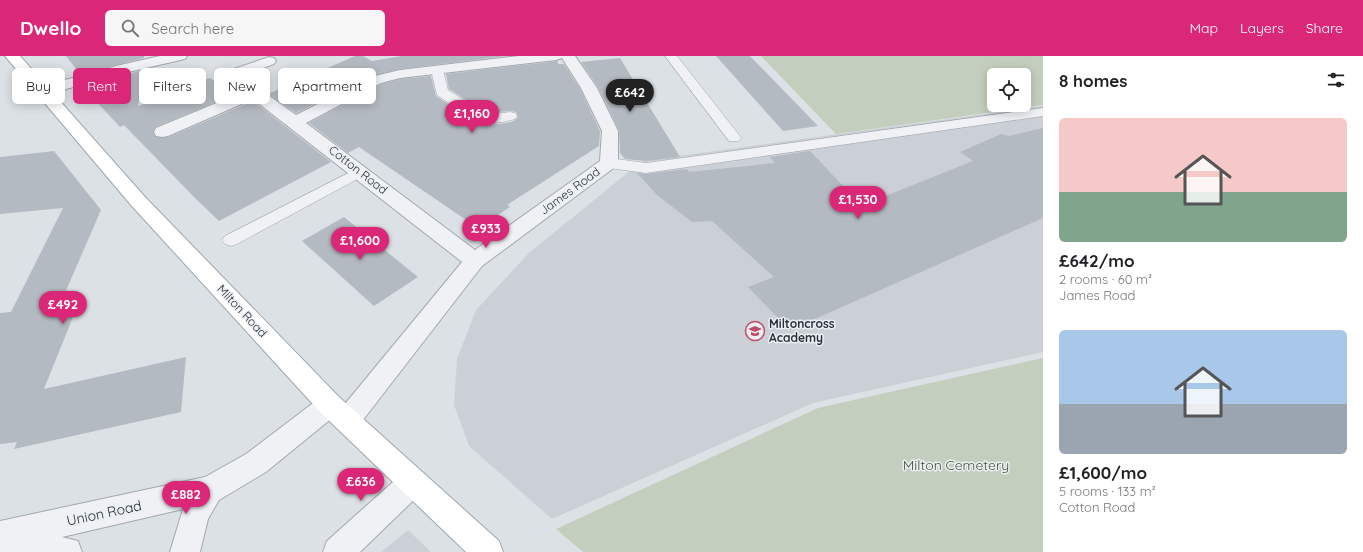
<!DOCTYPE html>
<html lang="en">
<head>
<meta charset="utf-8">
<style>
  :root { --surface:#fff; --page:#f6f6f6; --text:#202124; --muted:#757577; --accent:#db2777 }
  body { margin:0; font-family:Quicksand,sans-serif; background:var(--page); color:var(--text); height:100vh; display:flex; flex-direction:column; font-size:15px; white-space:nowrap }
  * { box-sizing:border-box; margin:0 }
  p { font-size:13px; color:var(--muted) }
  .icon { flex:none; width:22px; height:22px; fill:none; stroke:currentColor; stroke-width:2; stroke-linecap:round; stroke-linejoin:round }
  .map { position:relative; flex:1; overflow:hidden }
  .side { display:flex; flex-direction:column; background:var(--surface); width:320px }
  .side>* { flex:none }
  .guide { position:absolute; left:12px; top:12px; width:380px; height:36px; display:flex; gap:8px }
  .fabs { position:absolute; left:987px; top:12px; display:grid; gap:8px }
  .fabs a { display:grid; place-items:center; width:44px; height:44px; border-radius:6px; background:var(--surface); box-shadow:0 2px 10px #0003; font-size:20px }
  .price { position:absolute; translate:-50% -34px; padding:0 9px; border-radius:14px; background:var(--accent); color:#fff; font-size:13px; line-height:26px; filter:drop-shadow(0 1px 2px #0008) }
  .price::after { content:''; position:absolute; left:50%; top:24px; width:12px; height:9px; margin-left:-6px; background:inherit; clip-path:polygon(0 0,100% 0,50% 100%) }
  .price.on { background:#222; color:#fff }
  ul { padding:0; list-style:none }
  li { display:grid; align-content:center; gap:8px; height:212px; padding:0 16px }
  li span { display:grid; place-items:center; height:124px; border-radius:6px; color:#555 }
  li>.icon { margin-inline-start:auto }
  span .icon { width:72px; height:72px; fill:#fffc; stroke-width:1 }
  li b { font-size:17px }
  h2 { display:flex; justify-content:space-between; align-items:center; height:48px; padding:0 16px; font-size:17px }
  .chip { padding:0 14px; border-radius:6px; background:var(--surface); box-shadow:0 2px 10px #0003; font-size:14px; line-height:36px }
  .chip.on { background:var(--accent); color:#fff }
  header { display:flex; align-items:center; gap:24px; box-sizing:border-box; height:56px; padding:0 20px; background:var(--accent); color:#fff }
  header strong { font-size:19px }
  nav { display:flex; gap:22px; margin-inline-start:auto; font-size:14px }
  .search { width:280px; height:36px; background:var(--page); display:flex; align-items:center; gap:10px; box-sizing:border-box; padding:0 14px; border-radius:6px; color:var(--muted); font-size:15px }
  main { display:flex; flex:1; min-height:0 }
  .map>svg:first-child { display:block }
  .built { fill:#cbd0d6 }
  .green { fill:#c4cebe; fill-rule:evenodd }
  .building { fill:#b4bac1 }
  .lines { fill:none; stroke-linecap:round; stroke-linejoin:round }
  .lane-casing { stroke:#a2a8ae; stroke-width:1 }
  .street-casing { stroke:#a2a8ae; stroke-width:2 }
  .primary-casing { stroke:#9da6af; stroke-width:2 }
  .lane { fill:#eff1f4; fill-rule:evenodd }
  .street { fill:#eff1f4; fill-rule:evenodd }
  .primary { fill:#fff; fill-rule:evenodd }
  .labels { text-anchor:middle; stroke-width:3; stroke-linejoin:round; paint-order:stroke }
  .street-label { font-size:12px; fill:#28303a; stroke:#ebeff3 }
  .poi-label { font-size:12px; font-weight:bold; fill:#28303a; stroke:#ebeff3; text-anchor:start }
  .near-park-label { font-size:14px; fill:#3f5436; stroke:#ebeff3 }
  .near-street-label { font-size:14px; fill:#28303a; stroke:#ebeff3 }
</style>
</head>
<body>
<header>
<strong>Dwello</strong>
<div class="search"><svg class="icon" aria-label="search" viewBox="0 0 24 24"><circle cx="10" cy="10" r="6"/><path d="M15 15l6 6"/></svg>Search here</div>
<nav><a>Map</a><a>Layers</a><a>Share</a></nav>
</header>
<main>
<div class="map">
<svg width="1043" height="496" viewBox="0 0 1043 496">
  <rect width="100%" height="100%" fill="#dce1e5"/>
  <!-- built -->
  <g class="built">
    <path d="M1043,50v246l-230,51 -261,116 -83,-73 -15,-41 3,-46 19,-49 53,-57 113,-92z"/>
    <path d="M408,474l23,22h-50z"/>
  </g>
  <!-- green -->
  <g class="green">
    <path d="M761,0h282v49l-207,29zM994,19h30v30h-30z"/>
    <path d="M1043,302v194h-460l-27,-23 262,-121z"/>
  </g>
  <!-- building -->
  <g class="building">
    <path d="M66,0h78v2l-64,16z"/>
    <path d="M355,0h8l9,5 30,-5h104l-106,13 -29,7 -75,37 -28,-19z"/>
    <path d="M716,0h34l68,70 -35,5z"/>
    <path d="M620,2l60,99 -34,4 -21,-2 -5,-6 -1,-23 -21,-43 -17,-25z"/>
    <path d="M558,5v3h6l16,25 20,42 -1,15 -92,59 3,2 -32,21 -119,-81 -11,6 -39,-30 73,-39 18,-5 31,-3 5,20 41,27 15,2 19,-3 4,-2 3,-3 -2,-5 -6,-1 -24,2 -37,-24 -3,-15z"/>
    <path d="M143,14l-5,36 72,-28 23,17 -78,32 -2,6 3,4h13l84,-36 78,61 -112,59 -24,-23 -71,-73 -4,2 -28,-30 5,-2 -8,-11z"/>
    <path d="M1043,72v90l-253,112 -42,-43 26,-10 -62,-56 -20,1 -35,-27 -20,-22 9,1 41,-5 2,3 86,-9 -5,-6 40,-6 38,40 20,12 105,-42 -13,-9 41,-18 8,2z"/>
    <path d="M54,95l47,59 -43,99 19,-2 -33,82 142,-32 -5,55 -167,37 3,-7 -17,2v-131l11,-1 52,-104 -63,6v-57z"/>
    <path d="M344,161l74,60 -44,29 -72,-65z"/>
  </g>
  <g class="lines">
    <!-- lane casing -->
    <g class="lane-casing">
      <g id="lane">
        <path d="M665,0h12l62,79 2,3 -2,3h-10z"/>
        <path d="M437,10l6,4 5,20 38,25 24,-3 5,1 2,3 -2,3c-11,3 -26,6 -37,3l-41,-27 -6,-25z"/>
        <path d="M1043,52v8l-397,57 -37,-5 -5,-2 -3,-3 3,-3 5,-2 37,5z"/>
        <path d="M360,111l5,2 3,3 -3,3 -128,69 -6,2 -6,-2 -3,-4 3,-4z"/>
      </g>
    </g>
    <!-- street casing -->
    <g class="street-casing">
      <g id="street">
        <path d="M160,0h27l-2,3 -61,14 -83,23 -5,-2 -3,-3 3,-3 80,-22z"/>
        <path d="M519,0h56l22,32 21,43v32l-3,4 -133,99 -126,163 -9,3 -9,-3 -4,-8 3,-7 -71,58 -47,28 -11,19 -8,33h-30l13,-43 -121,28 16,4 4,11h-82v-31l205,-44 41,-23 75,-57 9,-3 9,3 4,8 -3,5 122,-148 -209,-163 -85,37 -6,1 -6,-1 -2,-4 2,-4 87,-36 -20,-17 2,-3 44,-15 5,1 2,3 -2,3 -33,12 55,39 75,-38 29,-7zM562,2l19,30 21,43 -2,30 -125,89 -169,-127 75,-40 19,-5 156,-18z"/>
        <path d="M413,413l10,4 4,9 -4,9 -63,61h-37l4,-11 76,-68z"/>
      </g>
    </g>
    <!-- primary casing -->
    <g class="primary-casing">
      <path id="primary" d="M5,0h15l125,141 194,200 160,144 4,11h-37l-145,-139 -190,-208z"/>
    </g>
    <!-- lane -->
    <use href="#lane" class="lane"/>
    <!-- street -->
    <use href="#street" class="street"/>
    <!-- primary -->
    <use href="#primary" class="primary"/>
  </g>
  <!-- icons -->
  <defs>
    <g id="school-ring" transform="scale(1)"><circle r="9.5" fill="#ebeff3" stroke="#c04b69" stroke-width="1.5"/><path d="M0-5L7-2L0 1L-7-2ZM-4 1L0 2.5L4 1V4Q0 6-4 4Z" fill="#c04b69"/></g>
  </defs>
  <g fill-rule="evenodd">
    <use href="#school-ring" x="755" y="275"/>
  </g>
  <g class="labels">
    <!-- street labels -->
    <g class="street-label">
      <text transform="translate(358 114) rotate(38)" y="4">Cotton Road</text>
      <text transform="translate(570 135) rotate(-36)" y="4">James Road</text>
      <text transform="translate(242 255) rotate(47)" y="4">Milton Road</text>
    </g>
    <!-- poi labels -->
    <g class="poi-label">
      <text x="769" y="272">Miltoncross<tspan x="769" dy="14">Academy</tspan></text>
    </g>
    <!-- near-park labels -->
    <g class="near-park-label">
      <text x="956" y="414">Milton Cemetery</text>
    </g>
    <!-- near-street labels -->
    <g class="near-street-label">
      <text transform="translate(104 457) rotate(-12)" y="5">Union Road</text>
    </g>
  </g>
</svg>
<div class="fabs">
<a><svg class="icon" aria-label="locate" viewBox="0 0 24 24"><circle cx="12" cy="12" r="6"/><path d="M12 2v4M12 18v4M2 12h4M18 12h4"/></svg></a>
</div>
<b class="price on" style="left:630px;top:57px">£642</b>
<b class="price" style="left:472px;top:78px">£1,160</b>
<b class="price" style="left:858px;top:164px">£1,530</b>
<b class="price" style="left:486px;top:193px">£933</b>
<b class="price" style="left:360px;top:205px">£1,600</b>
<b class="price" style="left:63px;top:269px">£492</b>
<b class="price" style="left:361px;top:446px">£636</b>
<b class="price" style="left:186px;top:459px">£882</b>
<div class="guide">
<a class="chip">Buy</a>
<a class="chip on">Rent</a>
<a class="chip">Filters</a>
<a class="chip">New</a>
<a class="chip">Apartment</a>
</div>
</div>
<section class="side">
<h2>8 homes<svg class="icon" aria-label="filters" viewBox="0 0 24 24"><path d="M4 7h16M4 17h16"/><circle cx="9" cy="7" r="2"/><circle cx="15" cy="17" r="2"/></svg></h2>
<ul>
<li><span style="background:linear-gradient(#f6c9c9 60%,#7fa58c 0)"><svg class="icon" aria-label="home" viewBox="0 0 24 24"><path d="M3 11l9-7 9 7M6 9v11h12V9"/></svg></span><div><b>£642/mo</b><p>2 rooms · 60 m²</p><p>James Road</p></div></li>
<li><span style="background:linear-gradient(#a9c7e8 60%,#9aa5b1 0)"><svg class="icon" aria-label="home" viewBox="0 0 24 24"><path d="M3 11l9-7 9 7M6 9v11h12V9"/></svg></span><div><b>£1,600/mo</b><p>5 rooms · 133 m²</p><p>Cotton Road</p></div></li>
</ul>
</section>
</main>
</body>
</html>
